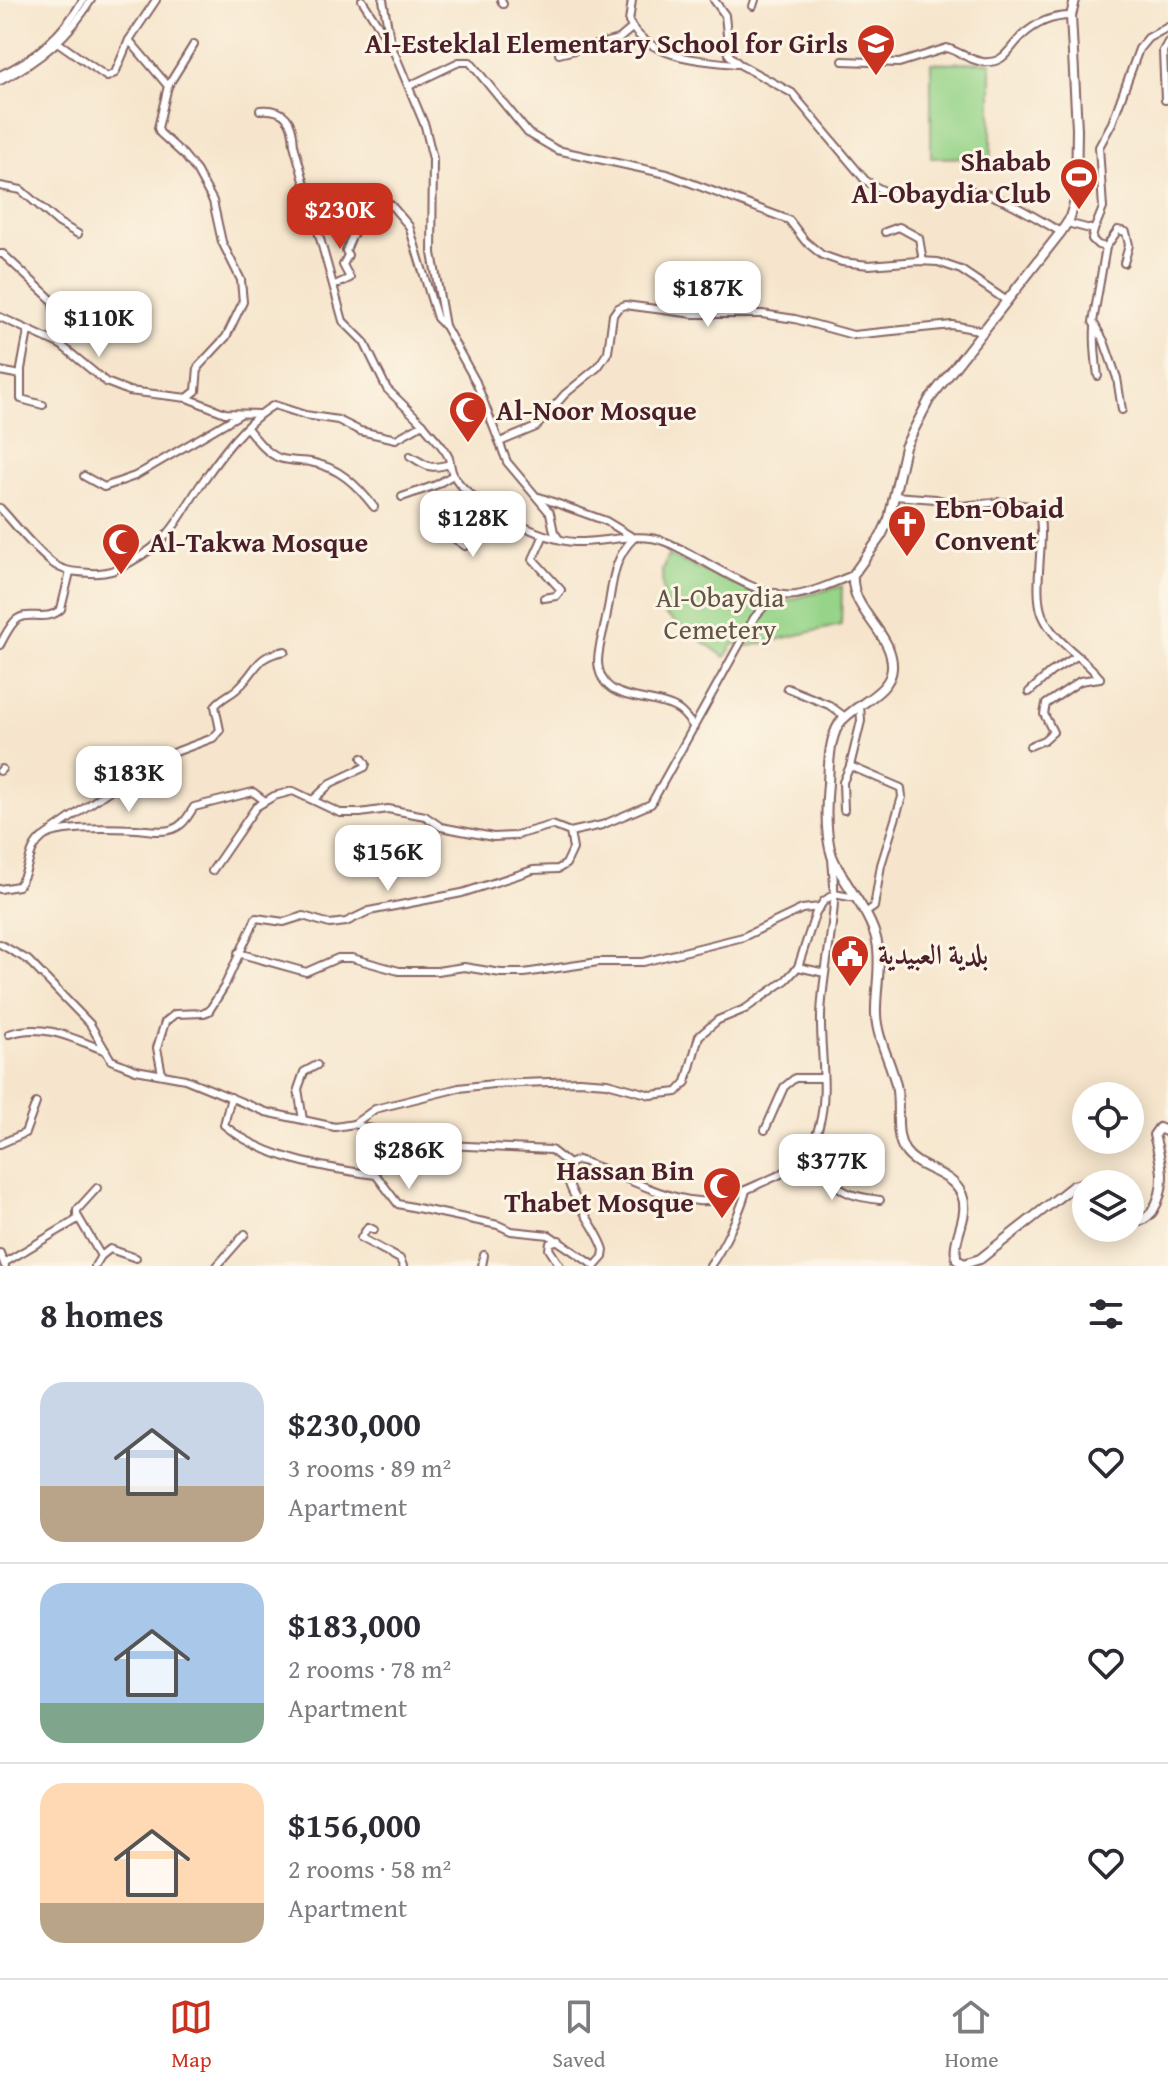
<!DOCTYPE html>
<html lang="en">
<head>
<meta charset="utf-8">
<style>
  :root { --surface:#fff; --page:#f7f7f7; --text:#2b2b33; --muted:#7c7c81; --line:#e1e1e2; --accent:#c8321e }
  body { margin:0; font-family:"Gentium Book Plus",Amiri,serif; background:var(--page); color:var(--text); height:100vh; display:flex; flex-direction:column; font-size:30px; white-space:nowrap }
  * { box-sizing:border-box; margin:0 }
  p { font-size:26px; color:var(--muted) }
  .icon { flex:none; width:44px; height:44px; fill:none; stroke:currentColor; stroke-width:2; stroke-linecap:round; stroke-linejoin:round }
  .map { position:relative; height:1266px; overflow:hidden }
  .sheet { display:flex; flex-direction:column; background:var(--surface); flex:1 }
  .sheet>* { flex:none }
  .buttons { position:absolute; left:1072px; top:1082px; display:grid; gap:16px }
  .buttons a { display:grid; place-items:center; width:72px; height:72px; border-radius:50%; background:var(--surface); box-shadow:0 4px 20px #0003; font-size:40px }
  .price { position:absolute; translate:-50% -68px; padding:0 18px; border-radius:16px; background:#fff; color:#222; font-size:26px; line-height:52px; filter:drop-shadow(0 2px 4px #0008) }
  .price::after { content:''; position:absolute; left:50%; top:48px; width:24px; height:18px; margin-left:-12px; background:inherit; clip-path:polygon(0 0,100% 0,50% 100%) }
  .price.active { background:var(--accent); color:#fff }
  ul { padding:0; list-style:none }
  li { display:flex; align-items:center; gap:24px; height:200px; padding:0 40px }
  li+li { border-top:2px solid var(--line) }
  li span { display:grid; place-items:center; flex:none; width:224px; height:160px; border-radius:24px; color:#555 }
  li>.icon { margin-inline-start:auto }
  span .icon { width:96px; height:96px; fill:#fffc; stroke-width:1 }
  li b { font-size:34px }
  h2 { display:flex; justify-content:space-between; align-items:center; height:96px; padding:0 40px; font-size:34px }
  .dock { display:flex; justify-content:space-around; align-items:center; height:112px; border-top:2px solid var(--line); background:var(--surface); font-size:22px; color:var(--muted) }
  .dock a { display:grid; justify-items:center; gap:4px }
  .dock .active { color:var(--accent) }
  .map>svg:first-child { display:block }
  .green { fill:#96d489; stroke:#707a5a; stroke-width:2 }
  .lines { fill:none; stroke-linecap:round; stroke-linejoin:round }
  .minor-casing { stroke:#866463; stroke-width:10 }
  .major-casing { stroke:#866463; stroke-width:12 }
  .minor { stroke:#fff; stroke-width:6 }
  .major { stroke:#fff; stroke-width:8 }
  .labels { text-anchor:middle; stroke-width:6; stroke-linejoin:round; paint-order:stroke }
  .poi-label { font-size:28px; font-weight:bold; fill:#4a1f2b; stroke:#fcf5e5; text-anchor:start }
  .park-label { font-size:28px; fill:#615547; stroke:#fcf5e5 }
</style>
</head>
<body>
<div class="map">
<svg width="1168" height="1266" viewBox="0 0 1168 1266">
  <rect width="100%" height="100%" fill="#fcf5e5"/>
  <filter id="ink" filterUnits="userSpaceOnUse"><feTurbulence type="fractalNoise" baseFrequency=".0125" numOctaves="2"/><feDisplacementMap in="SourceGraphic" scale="16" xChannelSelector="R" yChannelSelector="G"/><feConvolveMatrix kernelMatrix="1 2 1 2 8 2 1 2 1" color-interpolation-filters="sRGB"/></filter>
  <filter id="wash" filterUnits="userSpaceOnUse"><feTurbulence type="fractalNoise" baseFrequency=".006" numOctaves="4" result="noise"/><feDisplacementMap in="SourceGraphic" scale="32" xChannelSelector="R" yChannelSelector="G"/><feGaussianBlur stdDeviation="1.8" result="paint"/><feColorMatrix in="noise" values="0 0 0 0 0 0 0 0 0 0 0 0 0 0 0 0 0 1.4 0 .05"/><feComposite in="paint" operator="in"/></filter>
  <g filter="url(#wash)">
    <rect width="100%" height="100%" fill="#f6e5cc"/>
    <!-- green -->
    <g class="green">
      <path d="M991,62v95l-60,1v-95z"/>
      <path d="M668,555l95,42 26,3 53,-14 -1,39 -91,21 -17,-2 -8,13 -61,-43 -2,-43z"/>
    </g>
  </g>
  <g filter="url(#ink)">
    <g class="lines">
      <!-- minor casing -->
      <g class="minor-casing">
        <g id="minor">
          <path d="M362,0l28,44"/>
          <path d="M383,0l8,45 34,81 8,33 -1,94 13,73 31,56 31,80 43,51 4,19 5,7"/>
          <path d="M501,0l2,4"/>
          <path d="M632,0l-3,22c19,36 72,39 107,42"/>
          <path d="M714,0l11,15 4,40 10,9 53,29 73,87c44,31 61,5 107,11 31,4 61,26 89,41"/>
          <path d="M753,6l2,-6"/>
          <path d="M53,39l54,38 8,-4 14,-33 27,-40"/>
          <path d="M129,40l39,46"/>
          <path d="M559,54l60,-15 13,-11"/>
          <path d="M843,61l56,2 48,-15c13,4 22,12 36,14 23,2 26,-15 40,-27 13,-12 30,-19 48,-19"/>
          <path d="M0,75c35,-16 64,-42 83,-75"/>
          <path d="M0,81c38,-19 69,-44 91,-81"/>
          <path d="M409,86l50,-24h11l58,71 29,17 110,24 122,46 16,21 17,14 20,7 27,3 49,-4 20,1 23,8 46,31"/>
          <path d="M1165,100l-2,-49 5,-9"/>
          <path d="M260,110c26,-2 33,11 34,35l49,176 21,21 23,47 36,35"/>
          <path d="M0,186l21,4 38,33 19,11"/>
          <path d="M1067,223l27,7 -2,9 6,6 8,2 -13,75 11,19 13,37 5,32"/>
          <path d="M1094,230l9,-22 -4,-61 13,-24 27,-74 9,-11 20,-11"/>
          <path d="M885,232l14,-5 20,11 4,23"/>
          <path d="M1106,247l12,-17 8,2 3,13 -5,18"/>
          <path d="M0,254h3l49,46 9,45 45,37 23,9 58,7 38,15 34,1"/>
          <path d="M335,285l15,-7 -7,-13 5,-10 -2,-4c7,-20 19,-38 35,-52l10,6 18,21 28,92 8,8"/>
          <path d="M0,317l61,28"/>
          <path d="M1095,328c-1,12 1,35 3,48"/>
          <path d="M28,331l-7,38v30l22,6"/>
          <path d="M0,371l21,4"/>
          <path d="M187,398l9,-7 2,-24 28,-30 17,-35 -2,-22 -19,-38 -9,-41 -17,-31 -12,-15 -24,-22 -2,-5 10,-42 26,-42"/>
          <path d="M247,428c9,11 18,24 32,30 9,3 21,3 31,4 29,5 47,23 64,45"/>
          <path d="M500,442l36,-15 29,-33 33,-27 10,-15 5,-37 5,-7 7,-3 69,9h68l33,5 58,16 99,-10 32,6"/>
          <path d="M410,456c18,10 18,14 40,8"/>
          <path d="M84,476l20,11 31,-11 104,-61"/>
          <path d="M894,496l42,3 26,7 38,-4 29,4 9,4c9,25 -6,77 4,104 11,28 41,42 58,64"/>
          <path d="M402,497l34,-12 17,-10"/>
          <path d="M539,497l67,24 28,17c-22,21 -21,47 -27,75 -2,15 -9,33 -9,49 3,44 53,31 79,47 7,4 12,12 17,18"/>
          <path d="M0,508c16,17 32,39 51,54 12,10 25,10 40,11 16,1 26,-3 40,-11 45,-26 45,-42 72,-81 19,-27 43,-60 71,-76l31,10 33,5 22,11 36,8 27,-15c8,11 21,22 26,34 2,6 1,12 5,18 16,28 89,65 121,66 29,1 64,-11 91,0 35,14 91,58 130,53 19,-3 39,-13 57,-20"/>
          <path d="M438,527l27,19 29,-35"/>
          <path d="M544,535l-11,24 28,31 -5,6 -12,2"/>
          <path d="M0,645c4,-8 8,-16 14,-23 12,-14 31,2 47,-13l9,-37"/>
          <path d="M787,688l42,17 16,12"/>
          <path d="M1029,692l22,-20 26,-16"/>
          <path d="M1030,746l14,-6 9,-8 -9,-18 2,-10 34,-23 20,-3"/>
          <path d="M850,766l11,-45 -1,-17"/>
          <path d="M0,771l2,-2"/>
          <path d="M314,799l17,-16 34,-16 1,-3 -4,-6"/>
          <path d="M844,810l-1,-28 7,-16 51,22 1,9 -21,68 -7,42 -9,6"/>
          <path d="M46,835l97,-68 35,-16 35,-13 7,-8 -5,-24c7,-9 18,-12 25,-20 18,-18 16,-30 45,-35"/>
          <path d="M212,871l44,-64 18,-11 19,-5 47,22h20l28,-4 37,7 16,11 52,10 20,-1 39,-11 18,7 32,-7 49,-21 103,-186 22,-25"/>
          <path d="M0,889l18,-3c13,-15 8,-36 25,-49 16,-11 72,-9 93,-8 12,1 26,4 37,0 11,-4 15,-13 21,-22l59,-15 12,9"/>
          <path d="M0,944l28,16 62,64 21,36 25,10 49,9 81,33 69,15 19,-3 72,20 125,6 18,14"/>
          <path d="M238,953l68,19 32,-14h14l47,13h38l27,-4 37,6h23l74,-11h45l100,-25 59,-28 18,-2"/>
          <path d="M798,967l27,6"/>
          <path d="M9,1034c35,-12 65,5 97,17"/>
          <path d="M162,1074l-5,-26 8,-26 10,-8 29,-1 5,-2 15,-24 32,-69 28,4 19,-6 27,8 16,-2 23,-11 93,-18 71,-23 25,-1 8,-5 7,-15 -3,-17"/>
          <path d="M231,1097l-7,28c41,34 101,43 152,50l22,29 100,21 13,6 38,4 46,31"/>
          <path d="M303,1120l-5,-31 6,-17 13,-7"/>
          <path d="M354,1124l21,-15 84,-21 34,-4 86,-3 28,2 44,12 26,-3 9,-10 13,-46 19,-16 27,-11 41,-29 12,-13 18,-55 8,-11 10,-7 21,4"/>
          <path d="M765,1130l19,-43 11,-9h27"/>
          <path d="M0,1144l25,-11 11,-30"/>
          <path d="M808,1153l17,8c8,32 25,35 55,39"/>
          <path d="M97,1188l-20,22v5l24,41"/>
          <path d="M374,1230l-6,-3 -7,11 39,21 3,7"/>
          <path d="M559,1240l-9,3 -1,6 11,17"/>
          <path d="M0,1253l5,13"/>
          <path d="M4,1263l74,-44"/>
          <path d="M95,1266l6,-10 9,-7 26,9"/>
          <path d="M217,1266l28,-32"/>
          <path d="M482,1266l2,-11"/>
          <path d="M595,1266l8,-9 1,-7c-6,-24 -46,-64 -35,-86l9,-4c40,12 78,37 120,41 24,2 49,-12 70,-21 27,-11 43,-25 51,-54 10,-35 1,-74 2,-110 1,-38 11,-76 13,-114 1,-14 -1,-29 -2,-43"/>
          <path d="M710,1266c12,-16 32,-57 36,-76"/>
        </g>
      </g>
      <!-- major casing -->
      <g class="major-casing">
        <g id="major">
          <path d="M1075,0l-4,16 6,113 -1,69 -7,22 -8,12 -132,168 -24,47 -16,72 -8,17 -28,39c-3,36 41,58 39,93 -1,26 -40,37 -53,56 -10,16 -10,41 -11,59 -2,22 -3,52 4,73 12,30 38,54 45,86 5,23 -2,50 -1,73 1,24 15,47 20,70 5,20 -3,48 9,66 14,20 46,19 57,44 9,22 -12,45 -5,65l7,4 16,-5 93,-73 21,-6 13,4"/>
          <path d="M1130,1222c9,1 16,-3 22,-10 16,-25 10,-48 2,-77l5,-7 9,4"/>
        </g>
      </g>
      <!-- minor -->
      <use href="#minor" class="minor"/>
      <!-- major -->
      <use href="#major" class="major"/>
    </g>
  </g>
  <!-- icons -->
  <defs>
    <g id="school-pin" transform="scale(2)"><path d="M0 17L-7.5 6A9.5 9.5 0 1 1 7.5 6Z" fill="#c8321e" stroke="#fcf5e5"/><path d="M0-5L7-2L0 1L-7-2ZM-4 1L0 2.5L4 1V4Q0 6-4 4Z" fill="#fff"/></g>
    <g id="stadium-pin" transform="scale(2)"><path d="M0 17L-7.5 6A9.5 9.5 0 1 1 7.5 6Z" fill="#c8321e" stroke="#fcf5e5"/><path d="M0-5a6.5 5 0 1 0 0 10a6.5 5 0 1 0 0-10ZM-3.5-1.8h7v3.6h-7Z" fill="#fff"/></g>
    <g id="mosque-pin" transform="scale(2)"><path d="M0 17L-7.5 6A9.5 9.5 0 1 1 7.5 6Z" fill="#c8321e" stroke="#fcf5e5"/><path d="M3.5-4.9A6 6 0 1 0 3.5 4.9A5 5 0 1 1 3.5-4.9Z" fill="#fff"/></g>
    <g id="church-pin" transform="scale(2)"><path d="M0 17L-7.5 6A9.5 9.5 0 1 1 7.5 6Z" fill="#c8321e" stroke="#fcf5e5"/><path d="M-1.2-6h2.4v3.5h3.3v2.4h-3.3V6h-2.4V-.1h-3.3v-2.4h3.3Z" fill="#fff"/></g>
    <g id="civic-pin" transform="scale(2)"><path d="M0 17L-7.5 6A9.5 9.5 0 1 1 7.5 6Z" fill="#c8321e" stroke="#fcf5e5"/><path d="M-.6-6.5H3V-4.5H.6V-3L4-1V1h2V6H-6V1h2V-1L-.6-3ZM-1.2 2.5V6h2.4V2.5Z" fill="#fff"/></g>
  </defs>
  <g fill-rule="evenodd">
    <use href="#school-pin" x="876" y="43"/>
    <use href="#stadium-pin" x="1079" y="177"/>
    <use href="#mosque-pin" x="468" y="410"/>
    <use href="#church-pin" x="907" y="524"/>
    <use href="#mosque-pin" x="121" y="542"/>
    <use href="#civic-pin" x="850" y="954"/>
    <use href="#mosque-pin" x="722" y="1186"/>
  </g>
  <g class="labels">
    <!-- poi labels -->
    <g class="poi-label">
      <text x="848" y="53" text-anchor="end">Al-Esteklal Elementary School for Girls</text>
      <text x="1051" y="171" text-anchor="end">Shabab<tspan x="1051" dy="32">Al-Obaydia Club</tspan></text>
      <text x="496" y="420">Al-Noor Mosque</text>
      <text x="935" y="518">Ebn-Obaid<tspan x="935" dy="32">Convent</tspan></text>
      <text x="149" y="552">Al-Takwa Mosque</text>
      <text x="878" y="964">بلدية العبيدية</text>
      <text x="694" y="1180" text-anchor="end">Hassan Bin<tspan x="694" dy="32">Thabet Mosque</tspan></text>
    </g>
    <!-- park labels -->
    <g class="park-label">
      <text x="720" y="607">Al-Obaydia<tspan x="720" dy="32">Cemetery</tspan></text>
    </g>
  </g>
</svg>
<div class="buttons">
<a><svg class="icon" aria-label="locate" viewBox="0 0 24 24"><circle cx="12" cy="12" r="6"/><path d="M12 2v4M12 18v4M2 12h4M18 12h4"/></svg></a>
<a><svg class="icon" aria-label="layers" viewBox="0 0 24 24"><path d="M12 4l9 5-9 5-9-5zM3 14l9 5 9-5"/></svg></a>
</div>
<b class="price active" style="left:340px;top:251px">$230K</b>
<b class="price" style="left:708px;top:329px">$187K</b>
<b class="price" style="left:99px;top:359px">$110K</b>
<b class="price" style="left:473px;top:559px">$128K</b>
<b class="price" style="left:129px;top:814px">$183K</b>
<b class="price" style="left:388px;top:893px">$156K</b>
<b class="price" style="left:409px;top:1191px">$286K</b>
<b class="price" style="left:832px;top:1202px">$377K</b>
</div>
<section class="sheet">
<h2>8 homes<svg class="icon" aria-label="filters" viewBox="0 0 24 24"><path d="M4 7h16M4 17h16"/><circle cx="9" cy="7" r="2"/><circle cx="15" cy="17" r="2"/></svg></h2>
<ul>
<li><span style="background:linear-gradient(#c9d6e8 65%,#b9a48a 0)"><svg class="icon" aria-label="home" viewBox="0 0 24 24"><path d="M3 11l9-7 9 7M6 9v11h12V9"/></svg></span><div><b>$230,000</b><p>3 rooms · 89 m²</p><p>Apartment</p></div><svg class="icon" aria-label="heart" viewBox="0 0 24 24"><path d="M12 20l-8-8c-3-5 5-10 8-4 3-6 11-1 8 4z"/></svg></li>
<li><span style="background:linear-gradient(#a9c7e8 75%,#7fa58c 0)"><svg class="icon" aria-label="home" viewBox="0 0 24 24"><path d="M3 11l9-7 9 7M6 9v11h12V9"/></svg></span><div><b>$183,000</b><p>2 rooms · 78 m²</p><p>Apartment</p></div><svg class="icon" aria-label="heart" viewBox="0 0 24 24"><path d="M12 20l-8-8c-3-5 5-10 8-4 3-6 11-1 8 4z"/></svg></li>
<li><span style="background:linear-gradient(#ffd9b3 75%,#b9a48a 0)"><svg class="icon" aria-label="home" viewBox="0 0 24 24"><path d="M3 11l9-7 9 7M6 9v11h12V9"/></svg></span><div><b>$156,000</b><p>2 rooms · 58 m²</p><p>Apartment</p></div><svg class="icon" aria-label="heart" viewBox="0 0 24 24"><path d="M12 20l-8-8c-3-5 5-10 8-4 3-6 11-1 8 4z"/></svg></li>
</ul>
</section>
<nav class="dock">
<a class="active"><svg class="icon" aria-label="map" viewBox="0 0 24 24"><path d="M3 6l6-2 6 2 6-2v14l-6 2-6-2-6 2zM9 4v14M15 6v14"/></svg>Map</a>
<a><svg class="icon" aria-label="saved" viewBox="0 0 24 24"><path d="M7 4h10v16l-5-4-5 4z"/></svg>Saved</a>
<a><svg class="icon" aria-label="home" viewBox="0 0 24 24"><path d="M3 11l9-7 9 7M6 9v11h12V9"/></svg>Home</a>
</nav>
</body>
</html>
